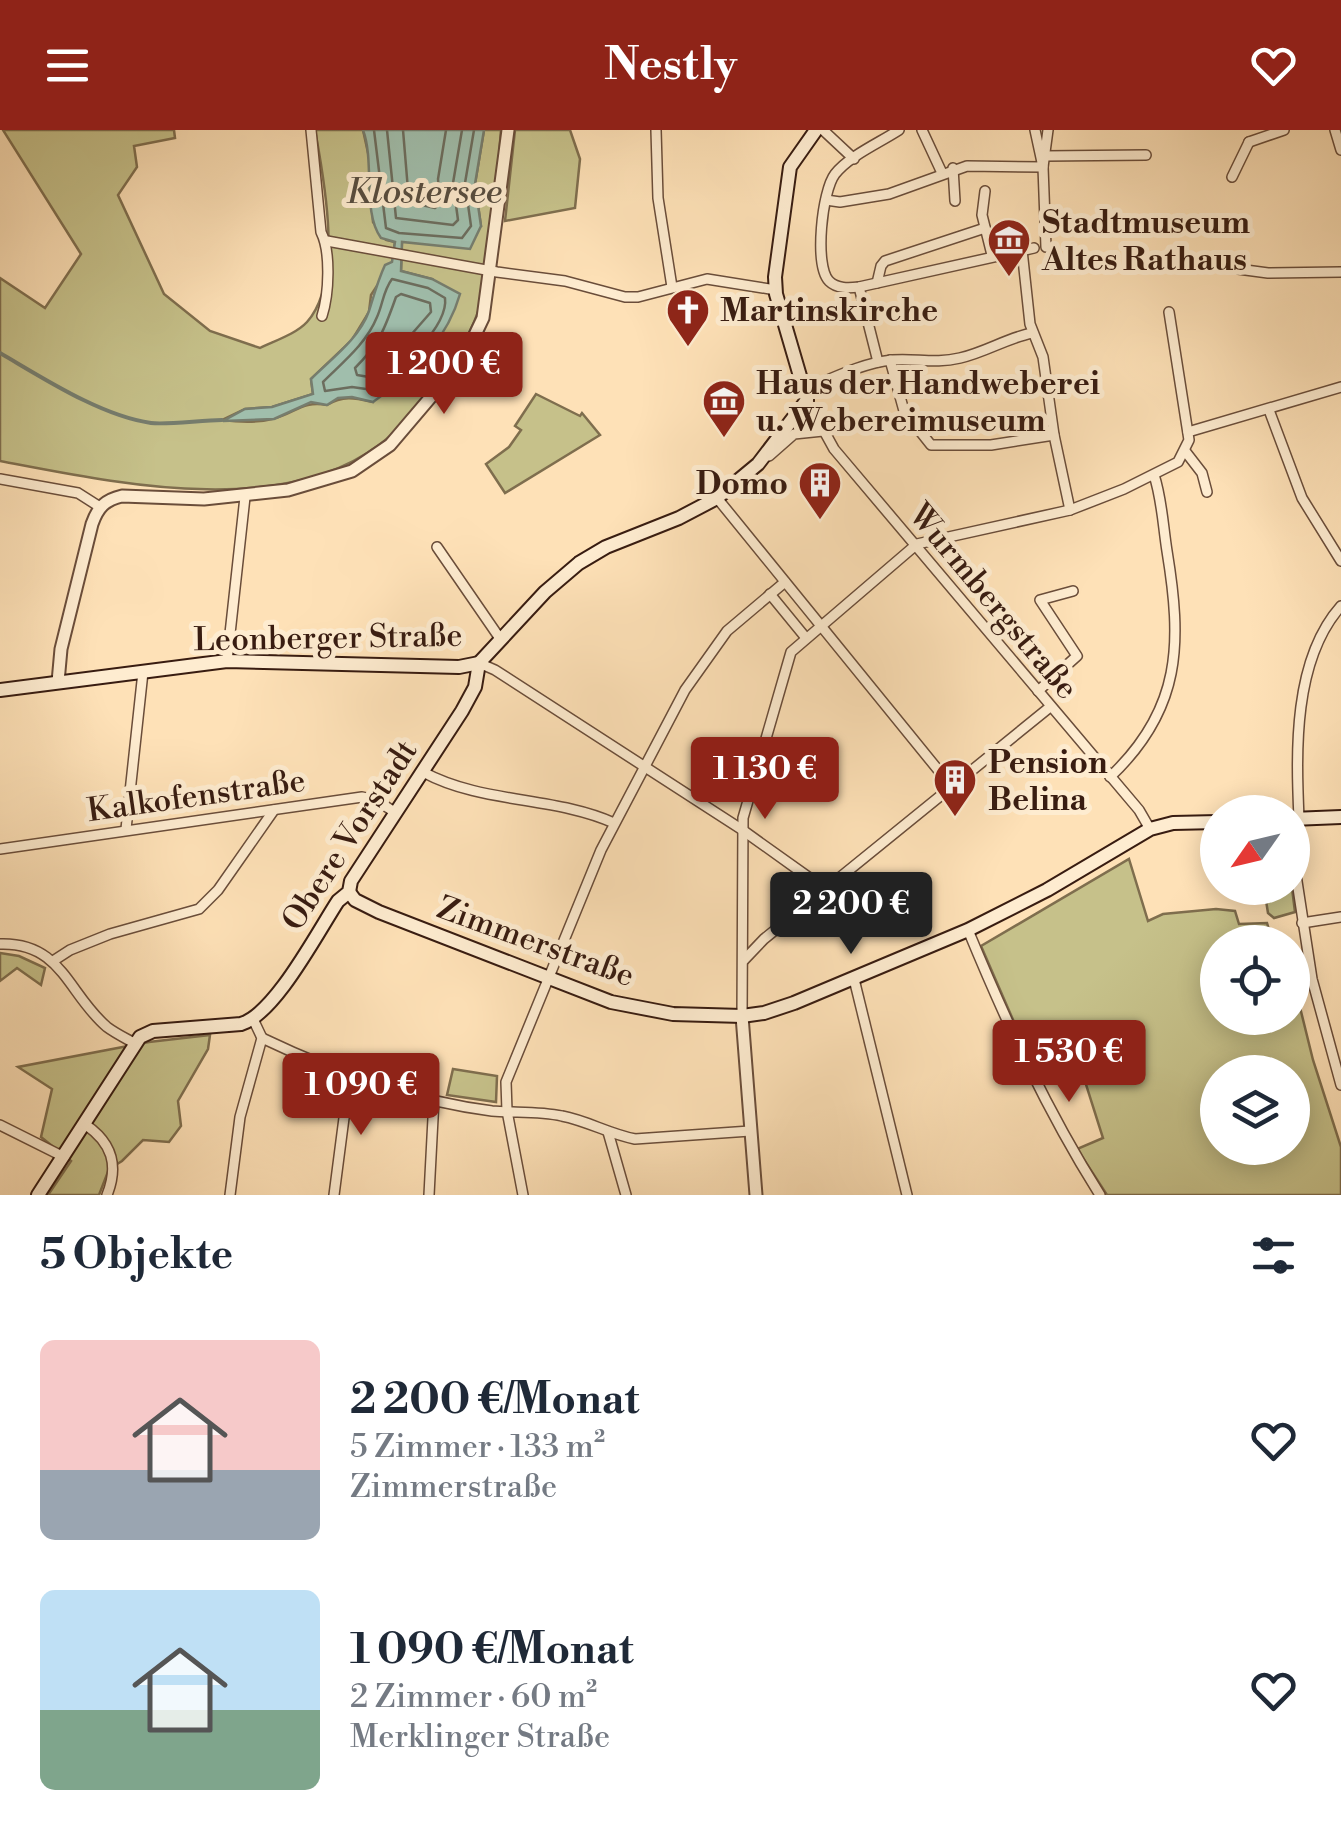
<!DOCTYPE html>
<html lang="de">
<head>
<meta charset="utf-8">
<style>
  :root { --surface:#fff; --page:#f2f2f3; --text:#1f2937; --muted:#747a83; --accent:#8f2418 }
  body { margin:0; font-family:"Libre Bodoni",serif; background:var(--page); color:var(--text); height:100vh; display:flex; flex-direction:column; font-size:38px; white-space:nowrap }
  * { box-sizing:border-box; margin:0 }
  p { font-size:32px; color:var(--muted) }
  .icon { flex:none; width:55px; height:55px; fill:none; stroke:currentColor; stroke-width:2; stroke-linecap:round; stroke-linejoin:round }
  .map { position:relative; height:1065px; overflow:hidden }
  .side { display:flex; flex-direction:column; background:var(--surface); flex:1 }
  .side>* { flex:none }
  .needle { width:65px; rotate:236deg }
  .tools { position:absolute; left:1200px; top:665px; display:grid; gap:20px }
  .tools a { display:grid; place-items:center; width:110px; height:110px; border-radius:50%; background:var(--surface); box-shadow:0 5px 25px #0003; font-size:50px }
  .price { position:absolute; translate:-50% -85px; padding:0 22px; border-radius:10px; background:var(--accent); color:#fff; font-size:32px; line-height:65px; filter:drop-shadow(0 2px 5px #0008) }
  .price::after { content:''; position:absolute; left:50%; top:60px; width:30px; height:22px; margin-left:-15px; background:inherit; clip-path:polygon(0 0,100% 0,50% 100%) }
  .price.selected { background:#222; color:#fff }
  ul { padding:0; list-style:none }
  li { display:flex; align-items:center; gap:30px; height:250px; padding:0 40px }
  li span { display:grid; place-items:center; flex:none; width:280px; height:200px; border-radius:15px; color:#555 }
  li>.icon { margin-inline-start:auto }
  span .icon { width:120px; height:120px; fill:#fffc; stroke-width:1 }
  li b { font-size:42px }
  h2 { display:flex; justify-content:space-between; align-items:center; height:120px; padding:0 40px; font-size:42px }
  header { display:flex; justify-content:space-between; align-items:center; height:130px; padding:0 40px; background:var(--accent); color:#fff; font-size:45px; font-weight:700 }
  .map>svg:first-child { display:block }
  .green { fill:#c6c18a; stroke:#7f6e4e; stroke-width:2.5; fill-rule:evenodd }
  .water { fill:#a0beac; stroke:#767d6e; stroke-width:2.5 }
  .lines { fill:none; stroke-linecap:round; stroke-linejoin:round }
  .shore { stroke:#6c6d5e; stroke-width:2.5 }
  .stream { stroke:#767d6e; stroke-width:4 }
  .minor-casing { stroke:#6a4d3a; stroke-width:12 }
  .tertiary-casing { stroke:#6a4d3a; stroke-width:15 }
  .secondary-casing { stroke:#381c11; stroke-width:16 }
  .minor { stroke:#feecd0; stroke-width:9 }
  .tertiary { stroke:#feecd0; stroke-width:11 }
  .secondary { stroke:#feecd0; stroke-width:12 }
  .labels { text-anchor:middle; stroke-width:10; stroke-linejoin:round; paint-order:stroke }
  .poi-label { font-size:32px; font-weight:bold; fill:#381c11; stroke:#feecd0; text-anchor:start }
  .street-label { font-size:32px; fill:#381c11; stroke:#feecd0 }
  .water-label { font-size:35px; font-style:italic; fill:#574d40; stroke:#feecd0 }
</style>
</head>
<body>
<header><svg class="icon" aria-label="menu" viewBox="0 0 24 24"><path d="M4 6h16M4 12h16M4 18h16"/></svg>Nestly<svg class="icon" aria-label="heart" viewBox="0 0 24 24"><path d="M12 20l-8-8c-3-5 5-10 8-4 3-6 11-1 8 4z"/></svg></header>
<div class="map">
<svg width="1341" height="1065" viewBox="0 0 1341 1065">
  <rect width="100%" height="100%" fill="#fee1b7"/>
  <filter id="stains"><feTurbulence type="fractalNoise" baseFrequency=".002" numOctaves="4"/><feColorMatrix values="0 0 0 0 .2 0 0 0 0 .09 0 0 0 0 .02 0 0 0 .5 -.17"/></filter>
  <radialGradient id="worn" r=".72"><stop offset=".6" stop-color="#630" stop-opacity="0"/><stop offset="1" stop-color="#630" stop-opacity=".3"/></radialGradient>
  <!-- green -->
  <g class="green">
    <path d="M3,0h171l1,8 -41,8 3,21 -19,28 46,99 46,37 50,17c14,-7 36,-14 47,-26 37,-41 17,-143 8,-192h48l7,32 3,60 13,18 9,2 -3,21 -21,32 -2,17 -17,28 -41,39 2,15 -41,13 -27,2 -23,11c16,2 35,3 50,-1 23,-5 30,-19 55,-14 16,-10 28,-7 46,-3l59,-123 -31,-8 1,-29 79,-16 -6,-42 9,-54h17c-5,59 -4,125 -23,182 -10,29 -28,53 -47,78 -14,19 -33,41 -52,55 -100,75 -267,37 -379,16v-183l45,30 36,-54z"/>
    <path d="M515,0h55l10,29 -5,49 -70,13z"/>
    <path d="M536,264l44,22 2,-3 18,22 -95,58 -19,-29 23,-17 12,-17 -6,-4z"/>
    <path d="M1129,729l19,62 15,-7 53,-5 19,2 4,13 28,-1 5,17 12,-3 2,5h-68v76h74l1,-39 20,81 28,87v48h-234l-30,-46 26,-11 -32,-101 -44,15 -46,-106zM1218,942h74v76h-74z"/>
    <path d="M1264,758h28l3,24 -21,6 -6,-5z"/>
    <path d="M0,823l19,3 26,12 -4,17 -24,-17 -17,13z"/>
    <path d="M210,905l-2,14 -30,52 3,25 -12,16 -26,-2 -21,21 -13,8 -10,26h-51l23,-34 -30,-24 11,-48 -34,-22 131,-25z"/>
    <path d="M453,939l44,7 -1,26 -49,-7z"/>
  </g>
  <!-- water -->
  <path class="water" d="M363,0h121l-9,54 6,42 -11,23 -68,-7 -1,29 31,8 28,15c-13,46 -48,81 -87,108l-21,-5 -14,1 -11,7 -16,-3 -37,17 -51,2 22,-12 27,-2 41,-13 -2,-15c20,-20 48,-40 58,-68 5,-16 9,-31 16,-46l7,-3 3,-20 -14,-4c-19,-26 -6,-76 -18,-108z"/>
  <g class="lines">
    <!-- shore -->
    <g class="shore">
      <path d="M374,0l12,98 13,5 63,5 9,-12 -6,-43 9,-53"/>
      <path d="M387,0l9,88 57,7 5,-5 -5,-37 9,-53"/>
      <path d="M403,0l6,72 26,6 5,-4 -2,-25 8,-49"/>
      <path d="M392,149l36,9 17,10c4,29 -49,76 -72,92l-21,-3 -27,4 -2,-9c20,-20 43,-38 54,-65 6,-13 6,-26 15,-38z"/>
      <path d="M401,164l29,9 1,9 -49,56 -13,9 -12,-2 -2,-7c25,-25 30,-40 41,-71z"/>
    </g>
    <!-- stream -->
    <path class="stream" d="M0,223c43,25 101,63 151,70 17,2 51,-3 71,-3"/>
    <!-- minor casing -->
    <g class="minor-casing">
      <g id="minor">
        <path d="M311,0l10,102c10,20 8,62 1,84"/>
        <path d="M656,0l2,68 14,89"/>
        <path d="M823,0l31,29"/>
        <path d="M899,0c-20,13 -50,26 -64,44 -13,17 -21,91 -6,107 8,8 20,7 30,6l175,-39"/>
        <path d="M922,0l20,43"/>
        <path d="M1335,0l6,20"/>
        <path d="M1249,12l35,-12"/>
        <path d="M1045,26l101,-1"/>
        <path d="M953,38l2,33"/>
        <path d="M1232,47l17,-35"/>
        <path d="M985,61l-3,24 10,40"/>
        <path d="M826,70l14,2 49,-8 78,-28 76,1 -8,-37"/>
        <path d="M327,111l170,31 68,9 60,16h13l69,-18 69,11"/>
        <path d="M1046,117l-3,-80 5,-37"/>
        <path d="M1022,120l8,74 13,33 11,78 16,75"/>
        <path d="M1238,139l30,4 73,-1"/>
        <path d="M877,153l4,-17 4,-5 100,-33"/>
        <path d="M859,157l19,75"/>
        <path d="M890,230l14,51 27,34h60l63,-10"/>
        <path d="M804,260c27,-11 58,-27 88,-30 24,-2 43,4 68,-2 26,-6 47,-20 72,-25"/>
        <path d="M807,270l27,49 305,361 11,19"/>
        <path d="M1269,280l33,88 39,63"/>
        <path d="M1188,302l153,-45"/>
        <path d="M1185,321l17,22 5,19"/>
        <path d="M769,326l25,-22 29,-3"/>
        <path d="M0,349l78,14 22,14"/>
        <path d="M717,368l235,289"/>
        <path d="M437,417l64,93"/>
        <path d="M770,464l36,44"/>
        <path d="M227,531l18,-164"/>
        <path d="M479,533l16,7 246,159 70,50 10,13"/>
        <path d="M1038,561l39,-35 -37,-56 33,-9"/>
        <path d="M423,642c59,32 131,24 191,51"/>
        <path d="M1110,647c72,-68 72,-134 57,-226 -4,-25 -5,-52 -13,-76"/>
        <path d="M1299,689c-3,-68 -6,-159 42,-213"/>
        <path d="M126,699l17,-157"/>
        <path d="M0,719l362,-52 14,3 20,13"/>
        <path d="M1292,719l20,130 29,106"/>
        <path d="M1302,793l39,-6"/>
        <path d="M968,800c38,92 79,181 132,265"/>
        <path d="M0,814c62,-2 68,50 107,83 8,6 18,11 27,16"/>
        <path d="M744,830l20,-21 286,-232"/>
        <path d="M53,831l17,-11 40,-16 89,-25 19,-19 56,-80"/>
        <path d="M854,849l53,216"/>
        <path d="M742,886l1,-198 48,-166 126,-108 153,-34 54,-21 54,-27 11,-22 -20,-128"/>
        <path d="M262,908c71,34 151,63 230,73 23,2 47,0 70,5 26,5 47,18 73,23l115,-8"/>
        <path d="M0,995l64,32"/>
        <path d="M86,995c26,18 33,40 21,70"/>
        <path d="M608,1002l18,63"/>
        <path d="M230,1065l10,-78 22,-79 -9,-19"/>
        <path d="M334,1065l10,-77 11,-42"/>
        <path d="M429,1065l5,-96"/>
        <path d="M523,1065l-16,-84 -1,-29 95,-232 84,-160 42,-59 58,-49"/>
      </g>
    </g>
    <!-- tertiary casing -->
    <g class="tertiary-casing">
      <g id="tertiary">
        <path d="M58,552l3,-33 31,-125c6,-17 13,-24 30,-28l82,3 84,-9 64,-19 38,-26 74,-87 19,-40 25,-188"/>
        <path d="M742,886l14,179"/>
      </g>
    </g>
    <!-- secondary casing -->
    <g class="secondary-casing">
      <g id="secondary">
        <path d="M0,560l227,-29 232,6 20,-4"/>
        <path d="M1292,689l49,-2"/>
        <path d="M349,762l6,8 24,12 232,90 62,12 69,2 22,-3 30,-10 174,-73 79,-40 103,-61 23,-6 45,-1"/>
        <path d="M38,1065l102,-158 13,-6 88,-7c34,-10 76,-91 97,-123l11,-9 2,-11 111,-170 13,-24 4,-24 66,-71 34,-29 27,-16 73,-29 38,-20 41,-34 49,-64 -31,-106 -1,-17 15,-110 26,-37"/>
      </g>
    </g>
    <!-- minor -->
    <use href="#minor" class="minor"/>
    <!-- tertiary -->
    <use href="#tertiary" class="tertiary"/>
    <!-- secondary -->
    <use href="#secondary" class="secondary"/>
  </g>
  <!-- icons -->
  <defs>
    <g id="museum-pin" transform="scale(2.25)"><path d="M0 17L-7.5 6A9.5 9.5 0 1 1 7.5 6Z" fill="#8f2418" stroke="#feecd0"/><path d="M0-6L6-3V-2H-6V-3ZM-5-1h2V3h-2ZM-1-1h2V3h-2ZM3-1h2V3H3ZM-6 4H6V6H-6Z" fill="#fff"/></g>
    <g id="church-pin" transform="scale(2.25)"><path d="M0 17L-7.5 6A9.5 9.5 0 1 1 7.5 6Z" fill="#8f2418" stroke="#feecd0"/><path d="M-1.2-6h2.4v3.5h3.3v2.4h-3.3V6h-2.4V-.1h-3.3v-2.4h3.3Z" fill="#fff"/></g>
    <g id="building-pin" transform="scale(2.25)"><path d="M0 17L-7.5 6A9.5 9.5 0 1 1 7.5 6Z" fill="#8f2418" stroke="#feecd0"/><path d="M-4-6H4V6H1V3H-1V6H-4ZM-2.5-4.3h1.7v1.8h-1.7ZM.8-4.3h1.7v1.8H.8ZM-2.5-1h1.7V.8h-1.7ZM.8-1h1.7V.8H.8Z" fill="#fff"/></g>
  </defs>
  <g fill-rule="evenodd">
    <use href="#museum-pin" x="1009" y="110"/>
    <use href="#church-pin" x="688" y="180"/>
    <use href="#museum-pin" x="724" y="271"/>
    <use href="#building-pin" x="820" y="353"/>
    <use href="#building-pin" x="955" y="650"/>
  </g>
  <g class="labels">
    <!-- poi labels -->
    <g class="poi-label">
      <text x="1042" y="103">Stadtmuseum<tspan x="1042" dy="37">Altes Rathaus</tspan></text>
      <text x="720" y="191">Martinskirche</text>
      <text x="756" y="264">Haus der Handweberei<tspan x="756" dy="37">u. Webereimuseum</tspan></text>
      <text x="788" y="364" text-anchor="end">Domo</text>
      <text x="988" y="643">Pension<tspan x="988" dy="37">Belina</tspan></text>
    </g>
    <!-- street labels -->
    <g class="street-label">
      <text transform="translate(994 471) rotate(50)" y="11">Wurmbergstraße</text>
      <text transform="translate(328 507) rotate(-1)" y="11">Leonberger Straße</text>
      <text transform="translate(196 665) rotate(-8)" y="11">Kalkofenstraße</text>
      <text transform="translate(349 705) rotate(-57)" y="11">Obere Vorstadt</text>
      <text transform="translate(536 811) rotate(20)" y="11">Zimmerstraße</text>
    </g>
    <!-- water labels -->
    <g class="water-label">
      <text x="424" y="73">Klostersee</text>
    </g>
  </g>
  <rect width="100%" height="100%" filter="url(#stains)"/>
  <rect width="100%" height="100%" fill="url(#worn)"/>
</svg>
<div class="tools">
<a><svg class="needle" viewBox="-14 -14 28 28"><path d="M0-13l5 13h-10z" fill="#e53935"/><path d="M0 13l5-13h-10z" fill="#747a83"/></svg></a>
<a><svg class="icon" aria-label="locate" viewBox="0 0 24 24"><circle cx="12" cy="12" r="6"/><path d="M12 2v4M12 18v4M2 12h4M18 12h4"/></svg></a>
<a><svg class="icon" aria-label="layers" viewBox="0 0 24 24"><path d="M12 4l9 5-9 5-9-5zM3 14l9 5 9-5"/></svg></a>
</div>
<b class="price" style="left:444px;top:287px">1 200 €</b>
<b class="price" style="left:765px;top:692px">1 130 €</b>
<b class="price selected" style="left:851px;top:827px">2 200 €</b>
<b class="price" style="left:1069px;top:975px">1 530 €</b>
<b class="price" style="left:361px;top:1008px">1 090 €</b>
</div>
<section class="side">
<h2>5 Objekte<svg class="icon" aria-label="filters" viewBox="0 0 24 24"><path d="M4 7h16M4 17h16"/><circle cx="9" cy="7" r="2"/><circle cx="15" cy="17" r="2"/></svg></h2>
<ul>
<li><span style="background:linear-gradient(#f6c9c9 65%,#9aa5b1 0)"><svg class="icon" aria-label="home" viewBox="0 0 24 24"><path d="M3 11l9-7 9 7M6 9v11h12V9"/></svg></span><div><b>2 200 €/Monat</b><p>5 Zimmer · 133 m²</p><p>Zimmerstraße</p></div><svg class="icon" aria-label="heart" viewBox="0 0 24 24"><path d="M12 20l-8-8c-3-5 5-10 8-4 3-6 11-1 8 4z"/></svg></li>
<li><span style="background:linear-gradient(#bfe0f5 60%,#7fa58c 0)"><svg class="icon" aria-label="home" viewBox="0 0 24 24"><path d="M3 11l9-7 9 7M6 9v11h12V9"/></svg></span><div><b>1 090 €/Monat</b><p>2 Zimmer · 60 m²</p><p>Merklinger Straße</p></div><svg class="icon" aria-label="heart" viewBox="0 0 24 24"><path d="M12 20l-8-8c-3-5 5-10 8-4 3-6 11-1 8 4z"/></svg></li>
</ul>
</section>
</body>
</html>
